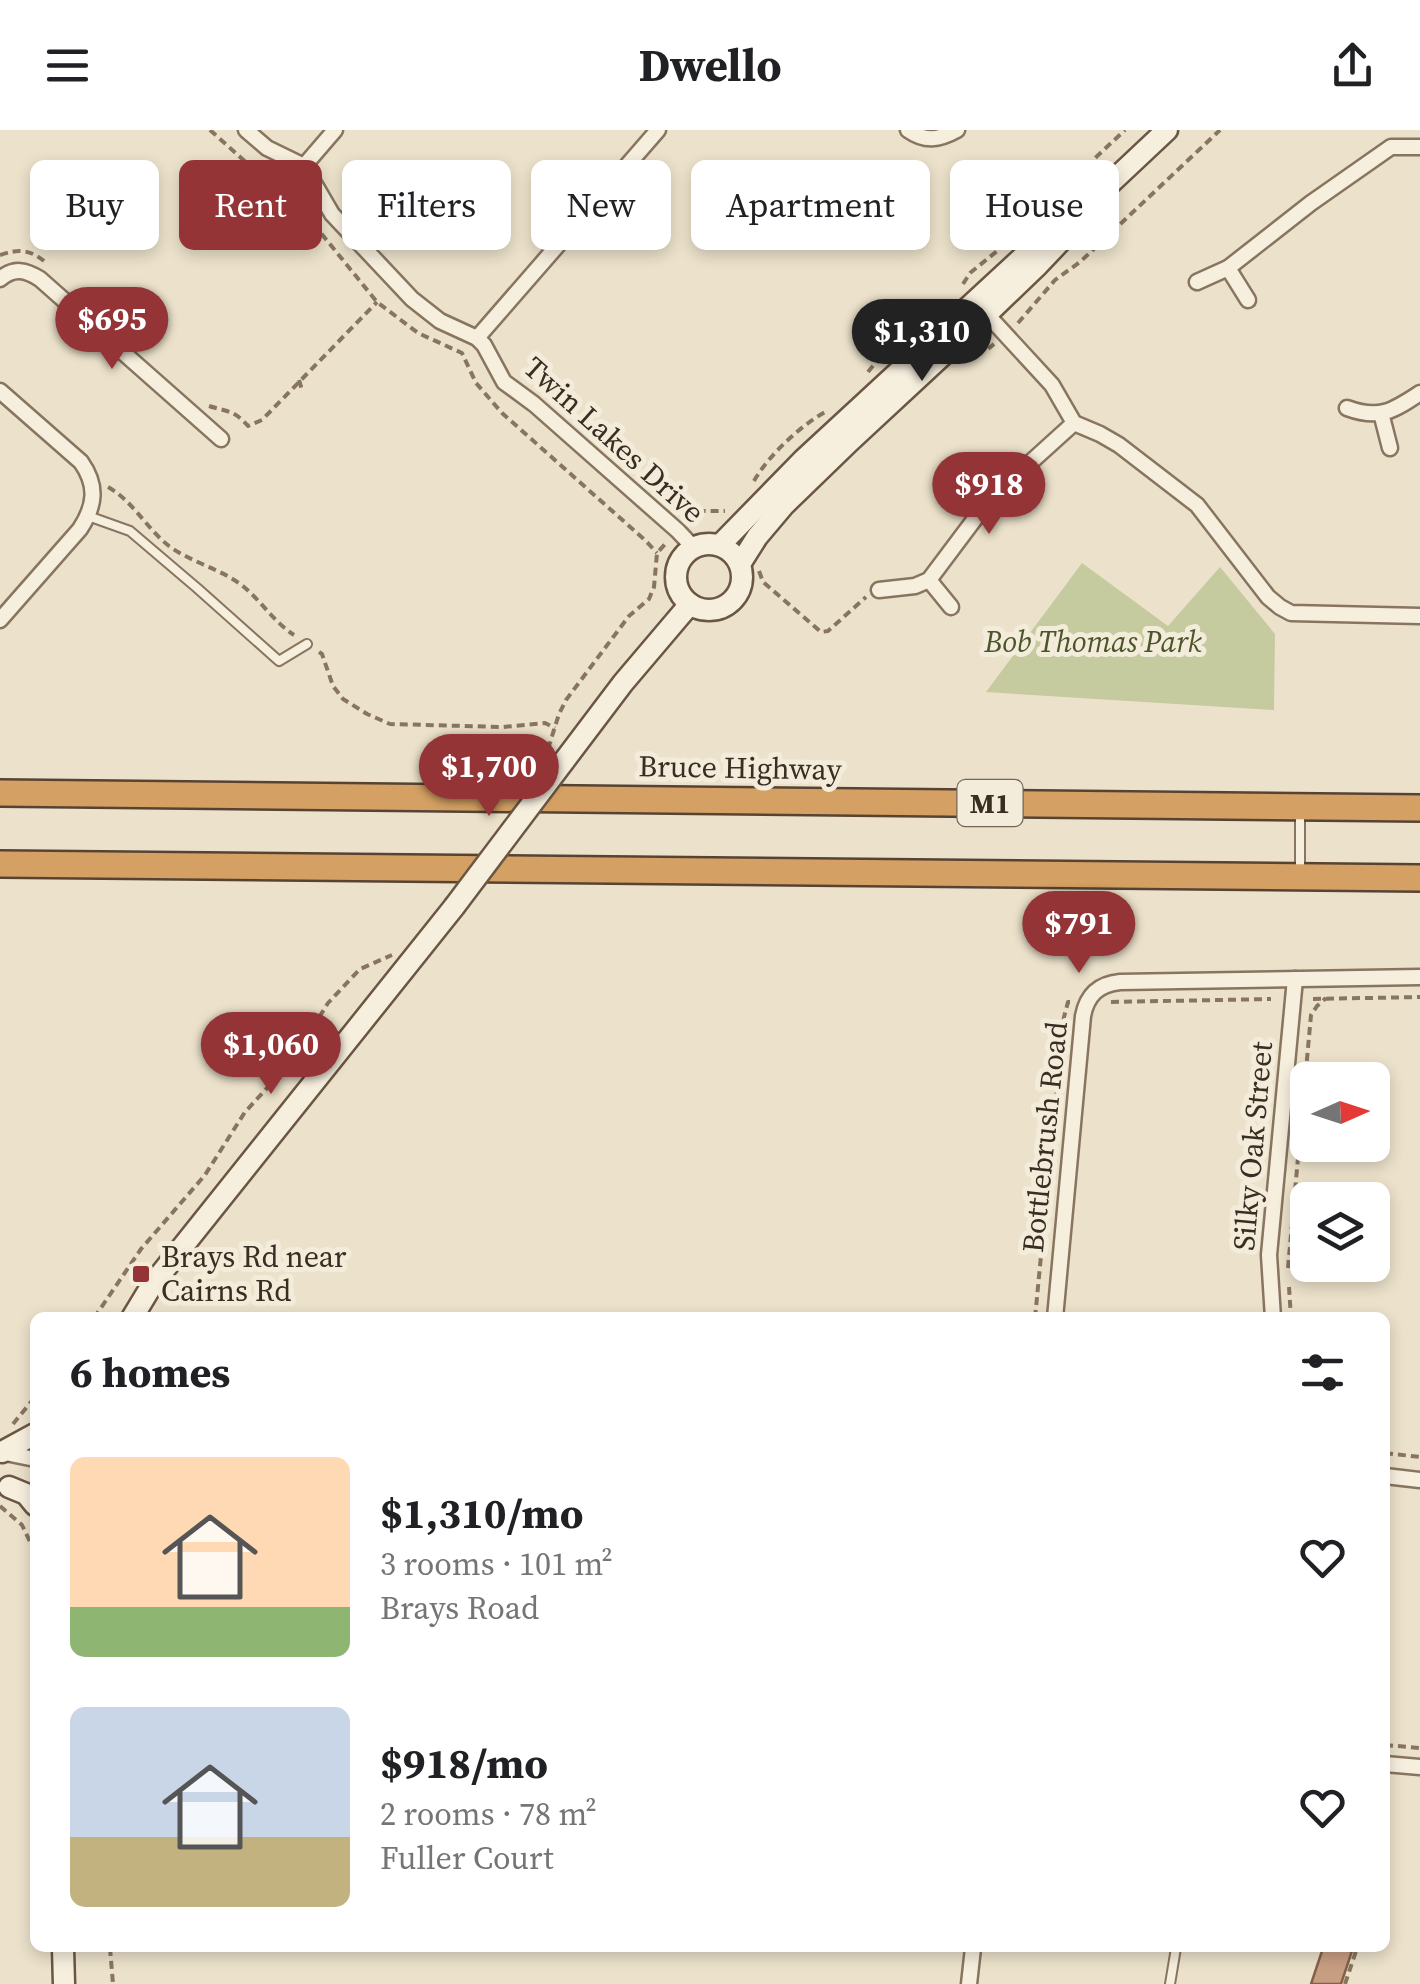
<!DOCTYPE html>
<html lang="en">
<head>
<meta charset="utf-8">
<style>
  :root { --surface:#fff; --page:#f6f6f6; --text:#202124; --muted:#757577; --accent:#943436 }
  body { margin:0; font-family:"Source Serif 4",serif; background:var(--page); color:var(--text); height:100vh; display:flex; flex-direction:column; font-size:38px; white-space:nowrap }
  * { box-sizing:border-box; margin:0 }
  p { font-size:32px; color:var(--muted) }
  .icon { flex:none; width:55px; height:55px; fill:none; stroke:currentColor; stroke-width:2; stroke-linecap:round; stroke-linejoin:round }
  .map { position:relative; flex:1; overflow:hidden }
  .sheet { position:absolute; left:30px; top:1182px; width:1360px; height:640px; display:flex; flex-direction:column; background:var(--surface); border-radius:15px; box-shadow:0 5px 15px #0003 }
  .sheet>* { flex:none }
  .banner { position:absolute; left:30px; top:30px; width:1360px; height:90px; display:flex; gap:20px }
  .needle { width:65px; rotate:87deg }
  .buttons { position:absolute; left:1290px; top:932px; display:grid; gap:20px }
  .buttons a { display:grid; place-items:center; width:100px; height:100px; border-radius:15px; background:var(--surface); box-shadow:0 5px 15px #0003; font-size:50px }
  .price { position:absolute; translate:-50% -85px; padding:0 22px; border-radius:35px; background:var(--accent); color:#fff; font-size:32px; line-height:65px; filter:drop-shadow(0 2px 5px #0008) }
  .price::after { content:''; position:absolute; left:50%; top:60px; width:30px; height:22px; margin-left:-15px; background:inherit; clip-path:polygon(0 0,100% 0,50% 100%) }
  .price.active { background:#222; color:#fff }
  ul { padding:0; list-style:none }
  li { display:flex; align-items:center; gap:30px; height:250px; padding:0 40px }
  li span { display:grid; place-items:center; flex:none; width:280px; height:200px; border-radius:15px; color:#555 }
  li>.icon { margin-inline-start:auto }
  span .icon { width:120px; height:120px; fill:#fffc; stroke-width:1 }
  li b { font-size:42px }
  h2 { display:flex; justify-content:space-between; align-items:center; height:120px; padding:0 40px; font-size:42px }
  .pill { padding:0 35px; border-radius:15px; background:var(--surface); box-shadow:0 5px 15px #0003; font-size:35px; line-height:90px }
  .pill.active { background:var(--accent); color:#fff }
  header { display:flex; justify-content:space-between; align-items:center; height:130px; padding:0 40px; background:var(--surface); font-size:45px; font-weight:700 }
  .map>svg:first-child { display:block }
  .green { fill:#c6ca9f }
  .building { fill:#c89e83; stroke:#865f47; stroke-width:2.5 }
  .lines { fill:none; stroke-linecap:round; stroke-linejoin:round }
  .service-casing { stroke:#887560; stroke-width:12 }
  .minor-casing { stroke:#887560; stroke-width:19 }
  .secondary-casing { stroke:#6a5643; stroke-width:25 }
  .motorway-casing { stroke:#574333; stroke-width:30 }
  .path { stroke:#887560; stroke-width:4; stroke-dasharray:8 5; stroke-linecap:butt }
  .service { stroke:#f7efde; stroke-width:8 }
  .minor { stroke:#f7efde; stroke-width:14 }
  .secondary { stroke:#f7efde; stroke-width:20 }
  .motorway { stroke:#d4a063; stroke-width:25 }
  .secondary-bridge-casing { stroke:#6a5643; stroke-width:25; stroke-linecap:butt }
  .secondary-bridge { stroke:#f7efde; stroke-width:20 }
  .poi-dot { fill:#943436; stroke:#f4ecda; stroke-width:4 }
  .labels { text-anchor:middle; stroke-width:10; stroke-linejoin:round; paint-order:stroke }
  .shield { fill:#f4ecda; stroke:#726659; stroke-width:2.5 }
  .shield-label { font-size:28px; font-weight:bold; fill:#3a2d22 }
  .street-label { font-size:30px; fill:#3a2d22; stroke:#f4ecda }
  .park-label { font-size:30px; font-style:italic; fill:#4b552a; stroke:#f4ecda }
  .poi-label { font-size:30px; fill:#3a2d22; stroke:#f4ecda; text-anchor:start }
</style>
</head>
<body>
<header><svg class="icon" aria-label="menu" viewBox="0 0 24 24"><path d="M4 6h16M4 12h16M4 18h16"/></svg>Dwello<svg class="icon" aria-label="share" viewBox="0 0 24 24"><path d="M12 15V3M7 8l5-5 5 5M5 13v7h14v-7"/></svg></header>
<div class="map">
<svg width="1420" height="1854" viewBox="0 0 1420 1854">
  <rect width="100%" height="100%" fill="#ece2cb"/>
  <!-- green -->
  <path class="green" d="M1082,433l86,63 52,-59 55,67 -1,76 -288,-18z"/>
  <!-- building -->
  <path class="building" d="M1323,1818h30l-12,36h-30z"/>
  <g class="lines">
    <!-- service casing -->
    <g class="service-casing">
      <g id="service">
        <path d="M88,386l42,15 67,57 82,73 28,-17"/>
        <path d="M1300,742v-61"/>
        <path d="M1170,1854l6,-36"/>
      </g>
    </g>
    <!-- minor casing -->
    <g class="minor-casing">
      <g id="minor">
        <path d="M246,0l21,18 37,18 28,48 80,85 28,22 37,17 7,7 20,37 30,22 144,127 15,16"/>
        <path d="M908,0c17,12 31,10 49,0"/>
        <path d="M304,36l31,-36"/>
        <path d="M1228,138l20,32"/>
        <path d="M0,149c14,-12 26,-9 40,0l181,160"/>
        <path d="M1197,152l31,-14 83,-65 80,-56h29"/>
        <path d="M982,179l70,76 22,38 26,11 19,11 78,60 71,92 12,10 11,6 129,3"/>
        <path d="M477,208l181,-208"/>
        <path d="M0,261l81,71c17,24 14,44 -1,67l-80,91"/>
        <path d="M1347,278c32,12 46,3 73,-15"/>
        <path d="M1381,283l9,35"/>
        <path d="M929,450l22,27"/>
        <path d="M879,460l36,-4 14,-6 60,-80 85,-77"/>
        <path d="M1055,1188l28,-302c4,-21 16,-32 37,-34l300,-5"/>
        <path d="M1273,1188l-4,-63 26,-276"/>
        <path d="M1,1322l34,7"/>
        <path d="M1385,1346l35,4"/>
        <path d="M1385,1634l35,3"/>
        <path d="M969,1854l4,-36"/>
      </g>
    </g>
    <!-- secondary casing -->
    <g class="secondary-casing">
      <g id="secondary">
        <circle cx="709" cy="447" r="33"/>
        <path d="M720,415l84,-86 273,-252 24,-15 66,-62"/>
        <path d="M740,434l17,-27 27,-32 65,-63 138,-128 51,-49 51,-54"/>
        <path d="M564,631l59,-78 67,-79"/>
        <path d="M132,1188l20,-33 302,-378"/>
        <path d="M2,1322l33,-18"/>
        <path d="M9,1357l17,7 9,11"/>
        <path d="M63,1818l1,36"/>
      </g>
    </g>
    <!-- motorway casing -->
    <g class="motorway-casing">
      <g id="motorway">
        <path d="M0,663l1420,15"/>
        <path d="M0,734l1420,14"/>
      </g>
    </g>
    <!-- path -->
    <g class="path">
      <path d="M210,0l39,35 38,18 16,28 74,91 41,31 44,20 14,30 26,30 144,128 11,12"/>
      <path d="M1050,74l13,-16 62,-58"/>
      <path d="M0,125c18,-6 29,-6 44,6"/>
      <path d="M963,154l7,-11 37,-30"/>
      <path d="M1018,193l37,-43 25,-18 140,-132"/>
      <path d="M976,222l11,-2 7,-6"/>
      <path d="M868,242l8,-10 48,-41"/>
      <path d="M299,250l3,10"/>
      <path d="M209,276c19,6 25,4 39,20l14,-6 115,-118"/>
      <path d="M754,351c14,-25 46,-55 71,-69"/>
      <path d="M108,357c25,14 39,42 61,59 23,17 53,23 75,41 18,15 30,35 50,48"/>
      <path d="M688,391l13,-10h24"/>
      <path d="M759,441l4,11 58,50 7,-1 38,-34"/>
      <path d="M319,522l3,2 11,32 10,13 24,15 23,10 113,3 42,-4 10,5"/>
      <path d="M548,619l11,-35 7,-14 63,-84 20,-17 5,-12 3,-34 10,-11"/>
      <path d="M1313,869l107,-2"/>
      <path d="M1111,872l160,-3"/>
      <path d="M1288,1138l23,-253 6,-9 9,-8"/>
      <path d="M1289,1157l2,31"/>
      <path d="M94,1188l47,-69 64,-74 40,-63 47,-51 36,-58 32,-34 32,-14"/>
      <path d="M1035,1188l29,-301 4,-15h2"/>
      <path d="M13,1294l22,-27"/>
      <path d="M1385,1323l35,4"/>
      <path d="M0,1376l22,19 10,21 3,136"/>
      <path d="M1385,1615l35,3"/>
      <path d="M110,1818l3,36"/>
      <path d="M1345,1854l12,-36"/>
    </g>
    <!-- service -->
    <use href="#service" class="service"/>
    <!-- minor -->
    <use href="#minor" class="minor"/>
    <!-- secondary -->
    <use href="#secondary" class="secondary"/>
    <!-- motorway -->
    <use href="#motorway" class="motorway"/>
    <!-- secondary-bridge casing -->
    <g class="secondary-bridge-casing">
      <path id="secondary-bridge" d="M454,777l110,-146"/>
    </g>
    <!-- secondary-bridge -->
    <use href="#secondary-bridge" class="secondary-bridge"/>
  </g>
  <!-- markers -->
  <rect class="poi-dot" x="131" y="1134" width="20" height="20" rx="5"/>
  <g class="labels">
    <!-- shield labels -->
    <rect class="shield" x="957.5" y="650" width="65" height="46" rx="8"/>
    <g class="shield-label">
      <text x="990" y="683">M1</text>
    </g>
    <!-- street labels -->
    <g class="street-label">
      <text transform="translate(614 310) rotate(42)" y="10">Twin Lakes Drive</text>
      <text transform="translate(740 638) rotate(1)" y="10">Bruce Highway</text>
      <text transform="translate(1045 1007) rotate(-84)" y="10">Bottlebrush Road</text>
      <text transform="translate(1253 1016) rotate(-85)" y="10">Silky Oak Street</text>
    </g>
    <!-- park labels -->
    <g class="park-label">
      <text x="1093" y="522">Bob Thomas Park</text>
    </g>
    <!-- poi labels -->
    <g class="poi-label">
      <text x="161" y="1137">Brays Rd near<tspan x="161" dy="34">Cairns Rd</tspan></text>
    </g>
  </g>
</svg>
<div class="buttons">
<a><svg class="needle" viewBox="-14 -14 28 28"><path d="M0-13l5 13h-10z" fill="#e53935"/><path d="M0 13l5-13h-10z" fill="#757577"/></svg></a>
<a><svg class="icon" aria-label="layers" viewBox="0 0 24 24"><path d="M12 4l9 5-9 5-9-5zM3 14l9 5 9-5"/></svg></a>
</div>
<b class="price" style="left:112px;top:242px">$695</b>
<b class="price active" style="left:922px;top:254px">$1,310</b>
<b class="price" style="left:989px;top:407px">$918</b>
<b class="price" style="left:489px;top:689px">$1,700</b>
<b class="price" style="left:1079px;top:846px">$791</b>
<b class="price" style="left:271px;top:967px">$1,060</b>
<div class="banner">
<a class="pill">Buy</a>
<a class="pill active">Rent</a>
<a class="pill">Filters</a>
<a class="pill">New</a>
<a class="pill">Apartment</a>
<a class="pill">House</a>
</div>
<section class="sheet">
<h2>6 homes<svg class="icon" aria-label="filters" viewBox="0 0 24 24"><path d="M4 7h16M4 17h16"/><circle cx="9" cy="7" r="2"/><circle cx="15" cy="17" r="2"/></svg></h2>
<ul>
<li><span style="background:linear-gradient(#ffd9b3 75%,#8fb573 0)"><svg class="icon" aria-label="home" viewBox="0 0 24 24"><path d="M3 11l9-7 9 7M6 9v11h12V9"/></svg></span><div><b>$1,310/mo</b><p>3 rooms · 101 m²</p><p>Brays Road</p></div><svg class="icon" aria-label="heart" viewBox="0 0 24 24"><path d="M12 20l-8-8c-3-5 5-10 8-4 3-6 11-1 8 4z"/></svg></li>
<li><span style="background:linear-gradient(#c9d6e8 65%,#c2b280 0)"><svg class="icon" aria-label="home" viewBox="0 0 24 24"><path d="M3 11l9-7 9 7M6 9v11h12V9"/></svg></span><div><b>$918/mo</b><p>2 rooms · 78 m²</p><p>Fuller Court</p></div><svg class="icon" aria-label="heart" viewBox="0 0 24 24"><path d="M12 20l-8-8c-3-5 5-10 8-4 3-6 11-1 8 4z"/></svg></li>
</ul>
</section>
</div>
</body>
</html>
